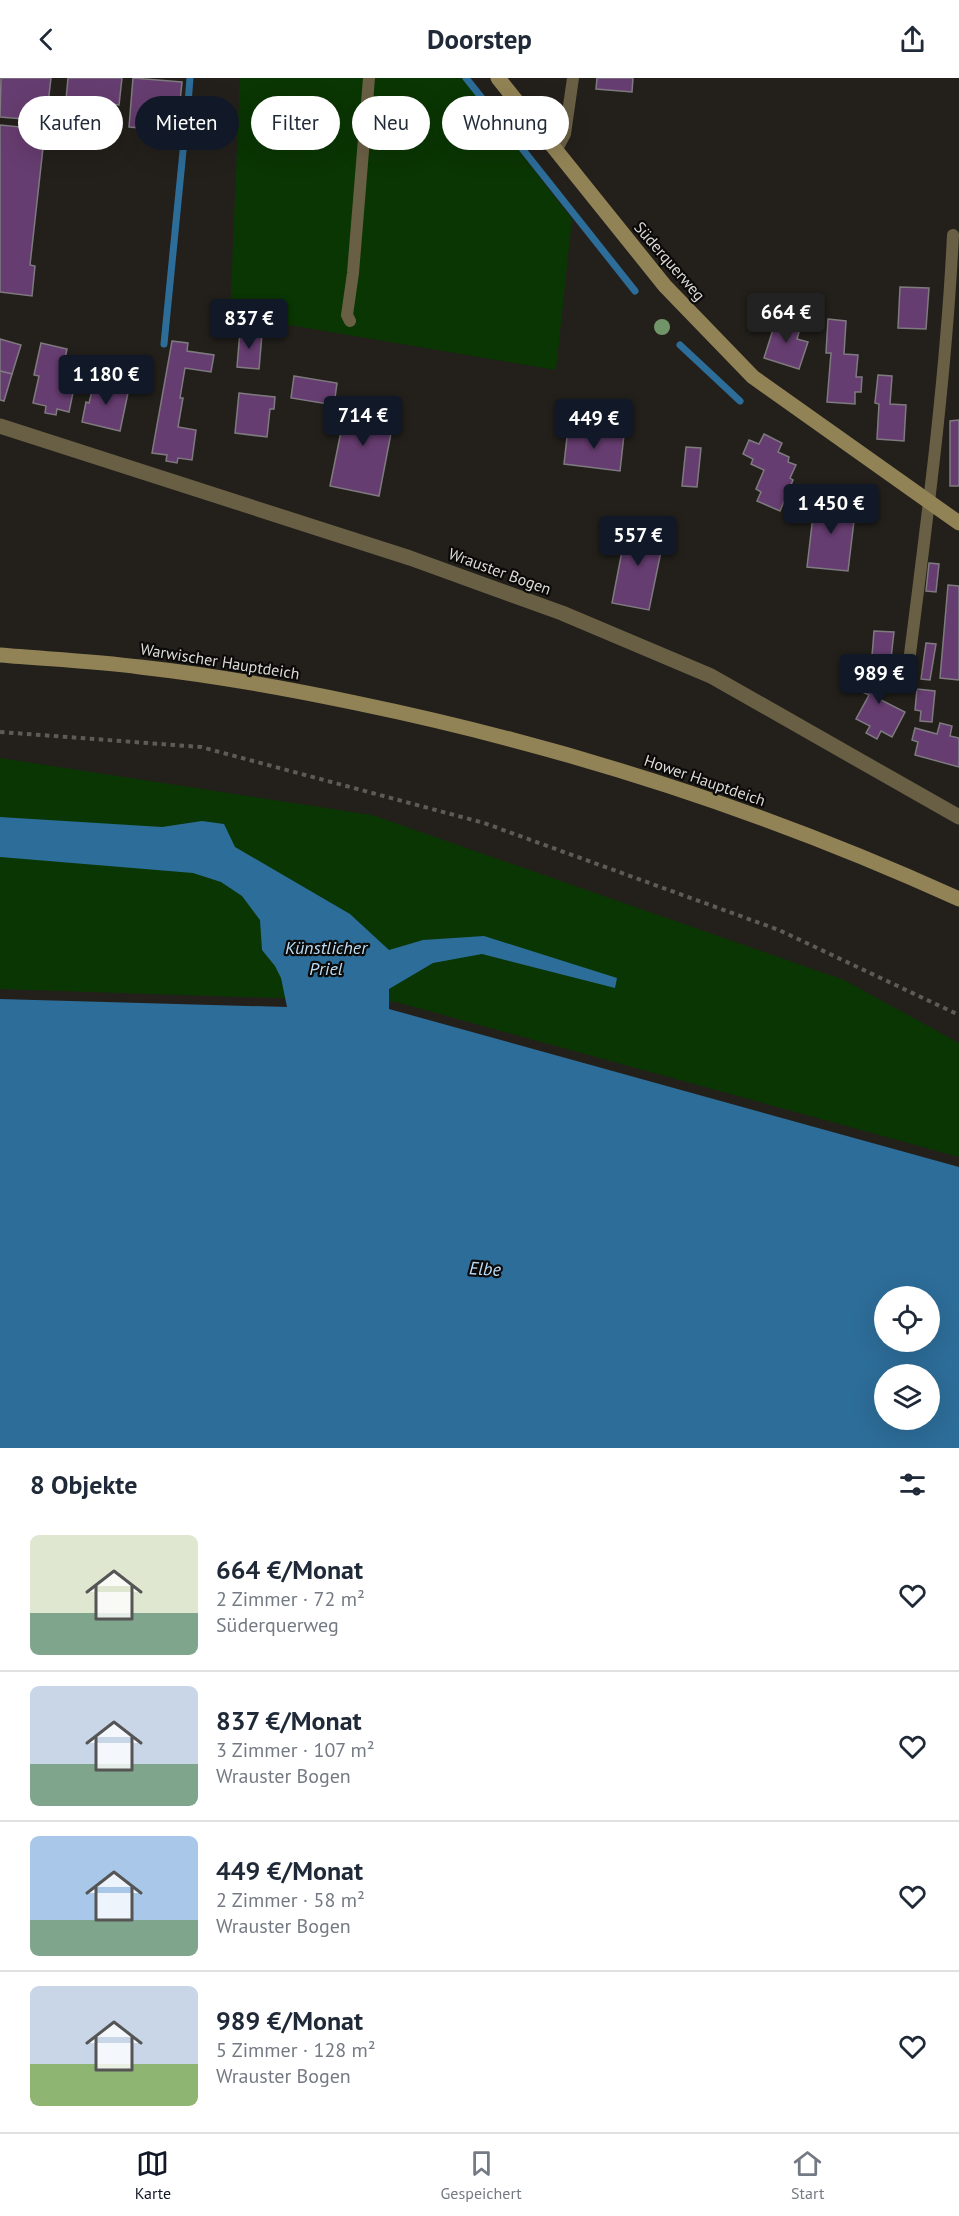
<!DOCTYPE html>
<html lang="de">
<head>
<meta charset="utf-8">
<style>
  :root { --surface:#fff; --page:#f2f2f3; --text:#1f2937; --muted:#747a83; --line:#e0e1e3; --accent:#111827 }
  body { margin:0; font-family:"PT Sans",sans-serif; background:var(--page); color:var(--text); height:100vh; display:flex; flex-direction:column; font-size:22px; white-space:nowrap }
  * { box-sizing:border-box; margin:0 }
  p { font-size:20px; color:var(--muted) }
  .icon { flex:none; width:33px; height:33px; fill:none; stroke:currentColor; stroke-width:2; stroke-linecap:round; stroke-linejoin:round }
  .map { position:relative; height:1370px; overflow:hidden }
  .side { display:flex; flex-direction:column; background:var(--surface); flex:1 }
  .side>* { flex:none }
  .hud { position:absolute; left:18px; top:18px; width:600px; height:54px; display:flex; gap:12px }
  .buttons { position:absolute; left:874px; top:1208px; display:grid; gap:12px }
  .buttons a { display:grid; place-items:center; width:66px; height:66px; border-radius:50%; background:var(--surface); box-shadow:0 6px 24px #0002; font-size:30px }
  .price { position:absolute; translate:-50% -51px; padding:0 14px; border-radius:6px; background:var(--accent); color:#fff; font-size:20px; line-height:39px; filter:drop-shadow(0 2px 3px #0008) }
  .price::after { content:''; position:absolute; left:50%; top:36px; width:18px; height:14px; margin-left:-9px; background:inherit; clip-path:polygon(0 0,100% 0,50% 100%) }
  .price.selected { background:#222; color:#fff }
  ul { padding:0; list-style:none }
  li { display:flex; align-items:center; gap:18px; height:150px; padding:0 30px }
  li+li { border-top:2px solid var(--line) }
  li span { display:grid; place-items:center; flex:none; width:168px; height:120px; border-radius:9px; color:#555 }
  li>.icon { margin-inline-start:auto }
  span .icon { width:72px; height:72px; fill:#fffc; stroke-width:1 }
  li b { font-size:26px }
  h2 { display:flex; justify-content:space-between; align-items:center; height:72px; padding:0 30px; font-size:26px }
  .chip { padding:0 21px; border-radius:27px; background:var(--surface); box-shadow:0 6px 24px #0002; font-size:21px; line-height:54px }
  .chip.selected { background:var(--accent); color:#fff }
  header { display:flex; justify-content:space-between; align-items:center; height:78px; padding:0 30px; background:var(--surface); font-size:27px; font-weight:800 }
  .menu { display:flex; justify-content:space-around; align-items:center; height:84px; border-top:2px solid var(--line); background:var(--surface); font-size:16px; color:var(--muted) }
  .menu a { display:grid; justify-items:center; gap:3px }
  .menu .selected { color:var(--accent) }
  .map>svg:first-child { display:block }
  .green { fill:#0a3603 }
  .water { fill:#2d6d99; fill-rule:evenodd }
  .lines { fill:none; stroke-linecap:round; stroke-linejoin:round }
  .stream { stroke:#2d6d99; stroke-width:7 }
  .building { fill:#663d70; stroke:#7e7a7f; stroke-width:1.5 }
  .path { stroke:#5d5b56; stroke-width:4; stroke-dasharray:4.5 4.5; stroke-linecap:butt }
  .lane { stroke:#695f44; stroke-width:12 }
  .street { stroke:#695f44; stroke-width:15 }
  .secondary { stroke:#928356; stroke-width:15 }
  .tree { fill:#719568 }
  .labels { text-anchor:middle; stroke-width:4.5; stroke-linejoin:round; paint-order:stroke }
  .street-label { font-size:16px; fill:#dddbd8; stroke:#0b0a08 }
  .water-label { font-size:18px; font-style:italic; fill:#bddef8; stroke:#0b0a08 }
</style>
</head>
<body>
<header><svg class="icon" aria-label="back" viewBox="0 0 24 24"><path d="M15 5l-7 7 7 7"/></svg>Doorstep<svg class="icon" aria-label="share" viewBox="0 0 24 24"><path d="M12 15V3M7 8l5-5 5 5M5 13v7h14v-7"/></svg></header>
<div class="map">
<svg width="959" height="1370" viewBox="0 0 959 1370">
  <rect width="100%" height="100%" fill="#23201b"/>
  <!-- green -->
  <g class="green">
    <path d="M240,0h222l110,141 -16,151 -326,-55z"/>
    <path d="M0,680l372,57 472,165 115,63v114l-563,-155 -396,-13z"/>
  </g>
  <!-- water -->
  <path class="water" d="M0,739l162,10 40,-6 22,3 11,23 115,67 39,36 34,-10 61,-4 133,42 -2,10 -133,-34 -49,9 -44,26v20l570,158v281h-959v-449l287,8 -6,-29 -6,-12 -13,-16 -2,-30 -18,-24 -21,-14 -28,-9 -193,-16zM885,1218h45v45h-45zM885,1296h45v45h-45z"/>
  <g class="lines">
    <!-- stream -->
    <g class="stream">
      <path d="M466,0l169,213"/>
      <path d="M186,51l4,-51"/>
      <path d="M164,266l20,-203"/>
      <path d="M680,267l60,56"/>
    </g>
  </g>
  <!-- building -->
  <g class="building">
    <path d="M1,0h50l-5,43 -46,-4z"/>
    <path d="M68,0h54l-3,27 -53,-5z"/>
    <path d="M133,0l49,4 -5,49 -48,-4z"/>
    <path d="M597,0h36l-1,14 -36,-3z"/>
    <path d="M69,30l44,4v8l-45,-4z"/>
    <path d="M21,40l25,3 -16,144 5,1 -3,30 -32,-4v-167l20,2z"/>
    <path d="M900,209l29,1 -3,41 -28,-1z"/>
    <path d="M777,239l24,8 -4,14 11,3 -9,27 -35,-11z"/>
    <path d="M828,241l18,2 -2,33 14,1 -2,22h6l-1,15h-6v12l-28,-2 4,-49h-5z"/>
    <path d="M240,253l22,3 -3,35 -22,-2z"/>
    <path d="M0,261l21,6 -9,29 -12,-3z"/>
    <path d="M172,263l16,2 -1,8 27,4 -3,17 -26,-4 -5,30h3l-5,29 18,3 -4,30 -14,-2 -1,5 -11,-2 1,-6 -15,-2z"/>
    <path d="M41,265l26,6 -7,31 15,3 -6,29 -12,-3 -1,6 -11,-2 1,-7 -13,-3 6,-27 -5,-1z"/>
    <path d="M0,293l12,3 -8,27 -4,-1z"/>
    <path d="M878,297l14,1 -2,28 16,1 -2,36 -27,-2 2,-35 -4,-1z"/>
    <path d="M294,298l43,7 -3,22 -43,-7z"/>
    <path d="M95,302l34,8 -9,43 -38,-9 4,-20 3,1z"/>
    <path d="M239,315l36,4 -1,12h-4l-3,28 -32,-4z"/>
    <path d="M348,319l48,10 -17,89 -49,-10z"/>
    <path d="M959,342v66h-9v-65z"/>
    <path d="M568,350l56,7 -4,36 -56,-7z"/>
    <path d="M764,356l18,9 -4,9 11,5 -1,5 8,3 -6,13 3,2 -13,31 -23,-10 4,-9 -5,-3 8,-19 -13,-6 2,-5 -10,-5 6,-14 10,4z"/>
    <path d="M686,369l15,1 -4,39 -15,-1z"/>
    <path d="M796,420l12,1 -2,22 -12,-1z"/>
    <path d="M815,421l41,5 -8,67 -41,-4z"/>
    <path d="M627,447l38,7 -16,78 -37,-7z"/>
    <path d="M929,485l10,1 -3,28 -10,-1z"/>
    <path d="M948,507l11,1v94l-19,-2z"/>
    <path d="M874,553l20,1 -3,26 -19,-2z"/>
    <path d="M926,565l10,1 -6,36 -9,-1z"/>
    <path d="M874,586l19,10 -14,25 26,13 -13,25 -11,-6 -4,8 -11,-6 4,-7 -14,-7 13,-24 -9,-4z"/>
    <path d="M917,611l18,2 -3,31 -12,-1 1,-10 -6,-1z"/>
    <path d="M940,645l12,3 -2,10 9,2v29l-44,-12 3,-13 -6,-2 3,-12 22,6z"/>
  </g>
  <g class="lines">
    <!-- path -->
    <path class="path" d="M0,654l201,15 283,76 295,107 180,85"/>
    <!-- lane -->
    <g class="lane">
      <path d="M556,73l9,-17 8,-56"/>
      <path d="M350,243l-3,-6 6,-42 16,-195"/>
      <path d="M909,584c18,-142 37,-284 44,-427"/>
    </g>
    <!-- street -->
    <path class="street" d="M0,348l410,132 152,55 149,63 248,141"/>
    <!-- secondary -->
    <g class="secondary">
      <path d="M498,0l167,208 88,91 206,146"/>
      <path d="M0,577c46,4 93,6 140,12 72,8 145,21 216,36 208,43 410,108 603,196"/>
    </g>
  </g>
  <!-- trees -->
  <circle class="tree" cx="662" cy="249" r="8"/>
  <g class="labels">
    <!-- street labels -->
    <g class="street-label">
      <text transform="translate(670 183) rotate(49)" y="6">Süderquerweg</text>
      <text transform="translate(500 493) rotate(20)" y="6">Wrauster Bogen</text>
      <text transform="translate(220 583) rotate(9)" y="6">Warwischer Hauptdeich</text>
      <text transform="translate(705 702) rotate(19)" y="6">Hower Hauptdeich</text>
    </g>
    <!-- water labels -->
    <g class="water-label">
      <text x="326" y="876">Künstlicher<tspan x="326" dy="21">Priel</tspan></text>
      <text transform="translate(485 1191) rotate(3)" y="6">Elbe</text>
    </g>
  </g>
</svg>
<div class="buttons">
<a><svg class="icon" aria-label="locate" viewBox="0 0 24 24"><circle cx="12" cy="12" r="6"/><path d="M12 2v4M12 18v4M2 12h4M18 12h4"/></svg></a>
<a><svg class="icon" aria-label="layers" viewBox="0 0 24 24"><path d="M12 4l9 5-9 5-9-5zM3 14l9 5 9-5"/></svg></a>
</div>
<b class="price selected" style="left:786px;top:266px">664 €</b>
<b class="price" style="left:249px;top:272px">837 €</b>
<b class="price" style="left:106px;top:328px">1 180 €</b>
<b class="price" style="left:363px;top:369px">714 €</b>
<b class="price" style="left:594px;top:372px">449 €</b>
<b class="price" style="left:831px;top:457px">1 450 €</b>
<b class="price" style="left:638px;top:489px">557 €</b>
<b class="price" style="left:879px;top:627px">989 €</b>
<div class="hud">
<a class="chip">Kaufen</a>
<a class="chip selected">Mieten</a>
<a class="chip">Filter</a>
<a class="chip">Neu</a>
<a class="chip">Wohnung</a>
</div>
</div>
<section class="side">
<h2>8 Objekte<svg class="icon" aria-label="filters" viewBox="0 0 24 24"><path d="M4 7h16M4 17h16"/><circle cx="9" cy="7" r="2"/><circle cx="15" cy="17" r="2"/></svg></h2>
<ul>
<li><span style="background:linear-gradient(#dfe7d0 65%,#7fa58c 0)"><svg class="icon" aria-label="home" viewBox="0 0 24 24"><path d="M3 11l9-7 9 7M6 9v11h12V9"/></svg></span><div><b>664 €/Monat</b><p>2 Zimmer · 72 m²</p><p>Süderquerweg</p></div><svg class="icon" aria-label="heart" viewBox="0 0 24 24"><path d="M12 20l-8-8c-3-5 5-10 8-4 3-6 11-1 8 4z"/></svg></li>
<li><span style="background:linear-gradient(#c9d6e8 65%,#7fa58c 0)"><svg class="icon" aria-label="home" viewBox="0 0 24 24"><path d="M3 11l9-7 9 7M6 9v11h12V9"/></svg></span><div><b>837 €/Monat</b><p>3 Zimmer · 107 m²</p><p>Wrauster Bogen</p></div><svg class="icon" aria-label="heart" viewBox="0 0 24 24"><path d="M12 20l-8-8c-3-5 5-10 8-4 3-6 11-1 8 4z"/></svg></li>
<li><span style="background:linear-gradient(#a9c7e8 70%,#7fa58c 0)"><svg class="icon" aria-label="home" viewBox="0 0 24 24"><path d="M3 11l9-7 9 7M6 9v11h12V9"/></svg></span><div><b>449 €/Monat</b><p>2 Zimmer · 58 m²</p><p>Wrauster Bogen</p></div><svg class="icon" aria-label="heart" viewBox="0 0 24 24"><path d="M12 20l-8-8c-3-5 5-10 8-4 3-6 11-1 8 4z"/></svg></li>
<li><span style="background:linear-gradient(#c9d6e8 65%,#8fb573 0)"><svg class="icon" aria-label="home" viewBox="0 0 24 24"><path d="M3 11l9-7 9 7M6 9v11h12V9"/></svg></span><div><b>989 €/Monat</b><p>5 Zimmer · 128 m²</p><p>Wrauster Bogen</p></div><svg class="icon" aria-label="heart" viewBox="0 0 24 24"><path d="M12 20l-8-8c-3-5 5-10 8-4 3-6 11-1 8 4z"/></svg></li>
</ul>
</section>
<nav class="menu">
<a class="selected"><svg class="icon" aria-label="map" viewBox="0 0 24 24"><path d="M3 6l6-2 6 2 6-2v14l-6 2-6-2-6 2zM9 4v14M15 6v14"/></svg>Karte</a>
<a><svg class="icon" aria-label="saved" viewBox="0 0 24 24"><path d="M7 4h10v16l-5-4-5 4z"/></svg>Gespeichert</a>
<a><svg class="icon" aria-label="home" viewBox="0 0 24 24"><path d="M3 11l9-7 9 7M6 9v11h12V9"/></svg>Start</a>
</nav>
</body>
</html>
